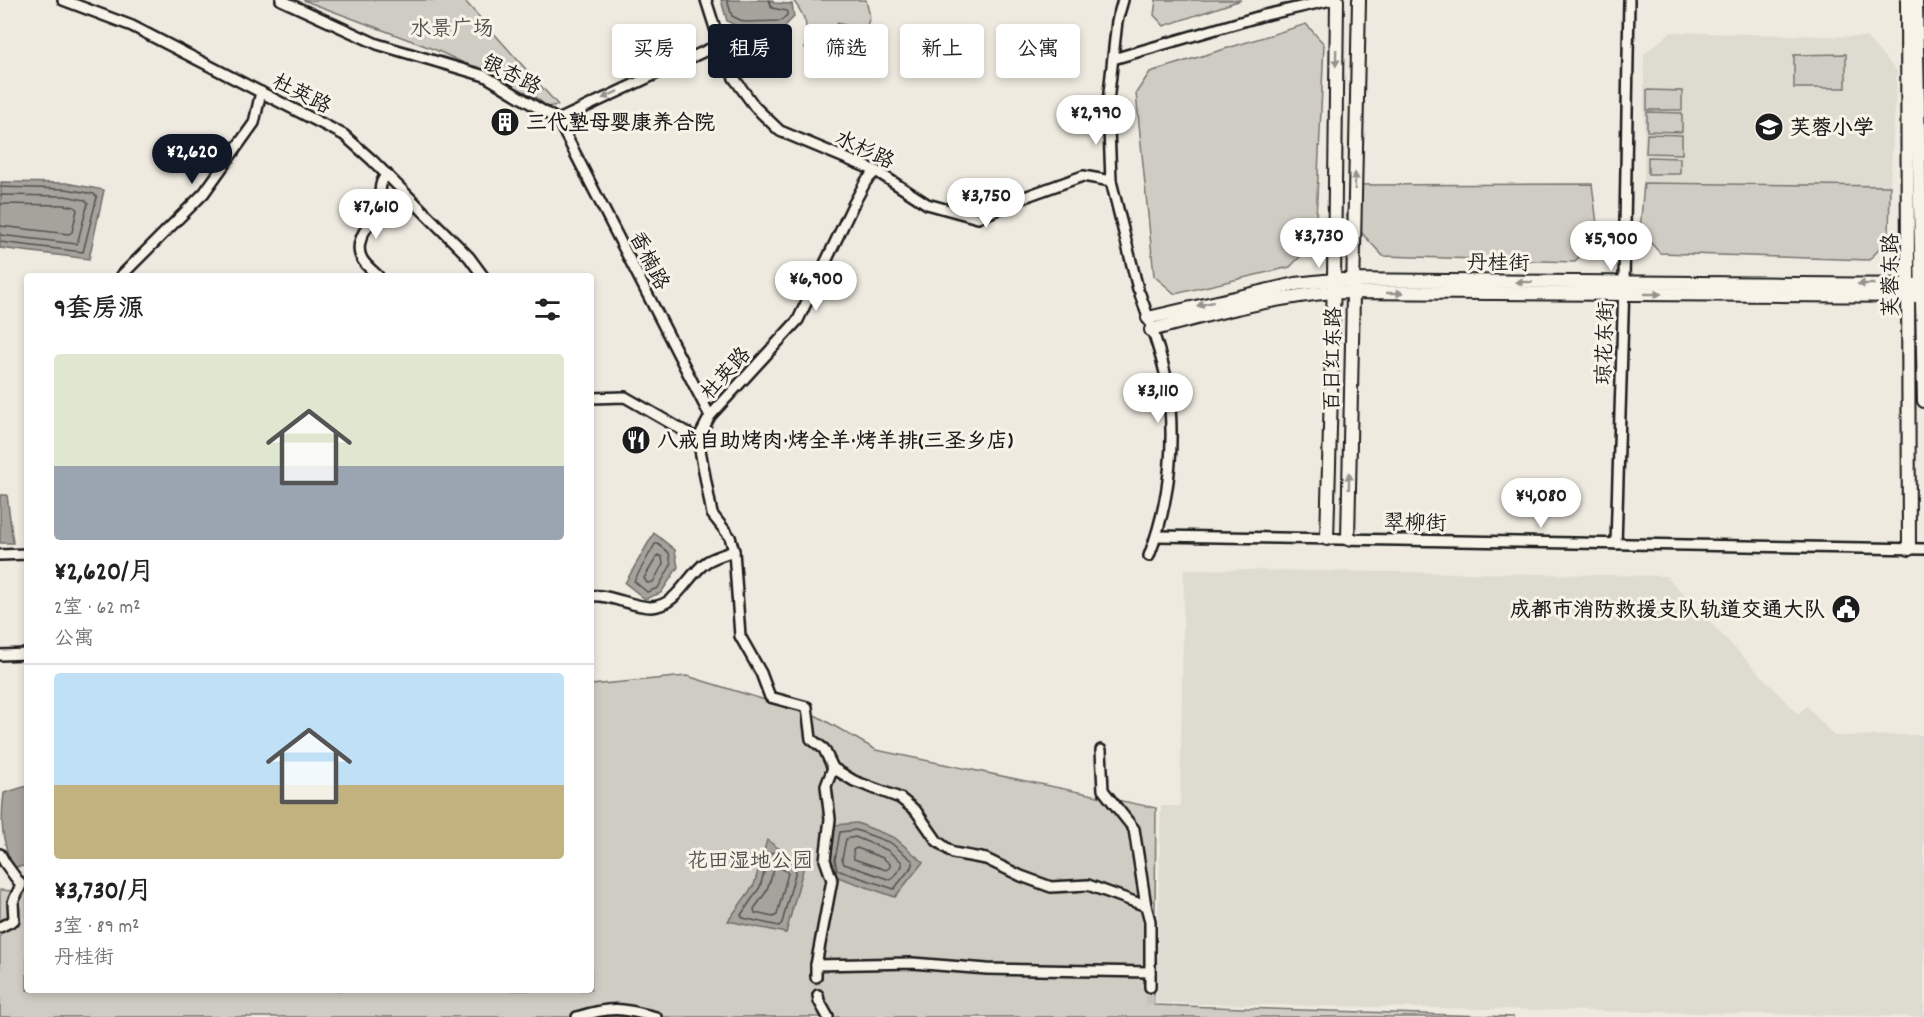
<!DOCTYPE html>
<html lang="zh">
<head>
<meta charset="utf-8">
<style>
  :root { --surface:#fff; --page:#f6f6f6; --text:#222; --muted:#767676; --line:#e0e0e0; --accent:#111827 }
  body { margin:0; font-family:Dekko,"LXGW WenKai TC",sans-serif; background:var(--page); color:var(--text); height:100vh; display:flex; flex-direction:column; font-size:22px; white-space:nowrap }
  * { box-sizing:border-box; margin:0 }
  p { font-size:20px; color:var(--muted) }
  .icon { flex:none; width:33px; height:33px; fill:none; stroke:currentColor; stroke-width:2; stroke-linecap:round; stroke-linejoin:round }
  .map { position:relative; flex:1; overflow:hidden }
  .sheet { position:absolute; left:24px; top:273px; width:570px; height:720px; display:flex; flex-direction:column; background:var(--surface); border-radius:6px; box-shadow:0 3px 9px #0003 }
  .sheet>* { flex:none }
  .guide { position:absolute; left:612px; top:24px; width:570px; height:54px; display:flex; gap:12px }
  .price { position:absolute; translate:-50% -51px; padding:0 14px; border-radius:21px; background:#fff; color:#222; font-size:20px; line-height:39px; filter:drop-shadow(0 2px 3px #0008) }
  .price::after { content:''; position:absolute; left:50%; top:36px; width:18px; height:14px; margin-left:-9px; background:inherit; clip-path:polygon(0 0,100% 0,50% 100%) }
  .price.selected { background:var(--accent); color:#fff }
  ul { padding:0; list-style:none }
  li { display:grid; align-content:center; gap:12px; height:318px; padding:0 30px }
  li+li { border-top:2px solid var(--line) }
  li span { display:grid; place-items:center; height:186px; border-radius:6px; color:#555 }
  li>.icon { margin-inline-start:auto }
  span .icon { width:108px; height:108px; fill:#fffc; stroke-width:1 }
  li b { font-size:26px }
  h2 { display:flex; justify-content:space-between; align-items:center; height:72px; padding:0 30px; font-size:26px }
  .pill { padding:0 21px; border-radius:6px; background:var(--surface); box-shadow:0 3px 9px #0003; font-size:21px; line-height:54px }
  .pill.selected { background:var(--accent); color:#fff }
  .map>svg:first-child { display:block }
  .built { fill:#dedbd1 }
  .green { fill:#cfccc3; stroke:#767470; stroke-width:1.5 }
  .water { fill:#a6a39d; stroke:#6f6d69; stroke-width:1.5 }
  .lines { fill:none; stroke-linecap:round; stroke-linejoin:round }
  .shore { stroke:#535250; stroke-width:1.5 }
  .street-tunnel { stroke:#c4c1b9; stroke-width:9; stroke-dasharray:9 4.5; stroke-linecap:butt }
  .street-casing { stroke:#1c1c1c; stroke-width:14 }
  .secondary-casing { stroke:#1c1c1c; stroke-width:16 }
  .street { stroke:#f7f3e8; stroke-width:9 }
  .secondary { stroke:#f7f3e8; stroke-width:12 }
  .oneway { fill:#94928c }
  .labels { text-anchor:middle; stroke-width:6; stroke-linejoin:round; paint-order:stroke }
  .park-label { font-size:21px; fill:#52514e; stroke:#f7f3e8 }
  .street-label { font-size:21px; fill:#1c1c1c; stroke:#f7f3e8 }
  .poi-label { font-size:21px; font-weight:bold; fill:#1c1c1c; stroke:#f7f3e8; text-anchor:start }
</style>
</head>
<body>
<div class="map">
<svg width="1924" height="1017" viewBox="0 0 1924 1017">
  <rect width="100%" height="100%" fill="#eeeae0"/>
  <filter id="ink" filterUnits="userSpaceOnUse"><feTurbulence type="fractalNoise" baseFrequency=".0167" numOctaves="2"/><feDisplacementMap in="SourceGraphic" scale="12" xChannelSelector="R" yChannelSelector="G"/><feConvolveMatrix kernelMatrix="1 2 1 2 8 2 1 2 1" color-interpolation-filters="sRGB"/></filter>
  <g filter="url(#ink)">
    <!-- built -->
    <g class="built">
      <path d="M1671,32l195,5 31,34 -7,115 -246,-3v-129z"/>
      <path d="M1184,569l482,7 132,138 9,-8 27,30 90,-1v282l-768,-14 5,-197h19z"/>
    </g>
    <!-- green -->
    <g class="green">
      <path d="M303,0h161l94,105 -11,2 -13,-11 -98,-46z"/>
      <path d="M793,0h73l4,17 -5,14 -27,-8 -15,19 -3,12 -15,-6c3,-24 2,-29 -12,-48z"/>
      <path d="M1156,0h85l-77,26 -10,-11z"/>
      <path d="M1306,24l18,20 -9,197 -25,26 -115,27 -21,-18 -18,-183 14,-21z"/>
      <path d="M1846,54v34h-52v-33z"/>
      <path d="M1647,90l35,1v19h-35z"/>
      <path d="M1647,112l35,1v19l-35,-1z"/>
      <path d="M1647,134l35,1v19l-36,-1z"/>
      <path d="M1648,157l32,1v16h-32z"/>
      <path d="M1644,183l246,3 -1,53 -20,21 -209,-7 -20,-22z"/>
      <path d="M1592,184l6,48 -23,30 -192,-6 -36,-39 3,-32z"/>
      <path d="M687,676l130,40 59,34 280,58 -2,197 360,12h-1514v-127l27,2v98h564v-305z"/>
    </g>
    <!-- water -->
    <g class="water">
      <path d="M721,0h51l2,3 18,1 2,13 -10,10 -42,2 -15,-8z"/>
      <path d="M1,182l65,1 38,7 -15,69 -89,-11z"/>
      <path d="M0,495h7l6,48h-13z"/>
      <path d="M654,533l21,17 3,17 -17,26 -16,6 -20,-16z"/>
      <path d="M27,786v80l-15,1c-10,-30 -12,-42 -8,-74z"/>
      <path d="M857,823l38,15 28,24 -28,35 -63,-22 -4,-15 7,-35z"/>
      <path d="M767,840l37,26 -18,67 -58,-12 26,-36z"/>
    </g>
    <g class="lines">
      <!-- shore -->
      <g class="shore">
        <path d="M727,0l5,16 12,6 37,-1 6,-6v-4l-15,-3 -3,-8"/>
        <path d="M0,187l66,2 28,5 3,3 -14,55 -83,-10"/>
        <path d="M0,195l65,1 20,4 3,3 -11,41 -77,-9"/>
        <path d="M0,204l64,1 11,2 2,3 -5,22 -3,2 -69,-8"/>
        <path d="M655,544h3l11,9 2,12 -13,23 -11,4 -13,-11z"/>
        <path d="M658,555l4,2 1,7 -10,18 -6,1 -3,-5z"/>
        <path d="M856,830l35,13 22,18v4l-19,24 -57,-19 -2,-10 5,-28z"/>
        <path d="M855,837l32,13 15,12v4l-11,14 -47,-16 -2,-5 4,-20z"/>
        <path d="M857,848l26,10 7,6v3l-4,3 -32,-11 -1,-9z"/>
        <path d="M774,852l22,18 -14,53 -3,3 -36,-8 -2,-3 19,-28 9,-33z"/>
        <path d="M776,864l12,9 -11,42 -4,2 -18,-4 -1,-4 12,-17z"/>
      </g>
      <!-- street-tunnel -->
      <g class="street-tunnel">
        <path d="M816,977l2,18"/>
        <path d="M1150,1005v-18"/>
      </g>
      <!-- street casing -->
      <g class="street-casing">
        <g id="street">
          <path d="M63,0l69,26 212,109 28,25 97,97 14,19"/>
          <path d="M281,0l96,44 108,32 73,44 152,296"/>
          <path d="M706,0l14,44 14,34 21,29 25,24 96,40 51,33 51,14 52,-23 53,-19 28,5"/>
          <path d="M1123,0l-6,21 -9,81 3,79 27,108"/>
          <path d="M1113,59l148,-43 70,-16"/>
          <path d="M558,120l162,-76"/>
          <path d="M387,174c-9,10 -8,19 -2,30 12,8 19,8 30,-1"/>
          <path d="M122,275l82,-82 50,-70 7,-31"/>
          <path d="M378,276c-5,-5 -13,-11 -16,-17 -11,-19 13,-42 23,-55"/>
          <path d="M1140,294c9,26 19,53 25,79 12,59 6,126 -16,183"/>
          <path d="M591,398l34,-1 73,42 12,-23 88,-96 54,-113 14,-26 10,-10"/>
          <path d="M698,439l14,75 18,23 4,14 6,85 21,37 9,24 37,10 4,32 13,10 9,19 21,13 46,17 16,13 21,30 16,12 33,6 35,17 30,11 37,-2 58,21 4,15v66"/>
          <path d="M1157,536l767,13"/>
          <path d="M1616,544l8,-261 5,-283"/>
          <path d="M0,555l27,-1"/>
          <path d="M591,596c20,-2 40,11 60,11 27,-1 36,-33 57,-46 7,-4 17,-7 26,-10"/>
          <path d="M0,655l27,-1"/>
          <path d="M1101,750l2,40 31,39 12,77"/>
          <path d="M0,854l5,9 16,22 -8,17 1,18 -14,7"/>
          <path d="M816,965l16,-85 -7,-20 5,-41 -4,-33 7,-18"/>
          <path d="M816,977v-12l96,-2 75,6 163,3"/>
          <path d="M818,995l1,6 9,16"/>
          <path d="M577,1017c35,-11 44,-9 79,0"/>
        </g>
      </g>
      <!-- secondary casing -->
      <g class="secondary-casing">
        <g id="secondary">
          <path d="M1907,0l2,549"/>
          <path d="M1916,0l8,401"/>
          <path d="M1148,318l147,-34 39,-4 590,5"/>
          <path d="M1151,330c63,-17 118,-32 182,-38l591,4"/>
          <path d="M1327,539l7,-259 3,-280"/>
          <path d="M1348,539l11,-539"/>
        </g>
      </g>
      <!-- street -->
      <use href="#street" class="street"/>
      <!-- secondary -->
      <use href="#secondary" class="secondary"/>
    </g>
    <!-- one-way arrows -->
    <defs><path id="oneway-solid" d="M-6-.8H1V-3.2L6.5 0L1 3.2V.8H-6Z" transform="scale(1.5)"/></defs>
    <g class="oneway">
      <use href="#oneway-solid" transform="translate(1336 58) rotate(91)"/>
      <use href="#oneway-solid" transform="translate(610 95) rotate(155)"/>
      <use href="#oneway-solid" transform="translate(1355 181) rotate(-89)"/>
      <use href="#oneway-solid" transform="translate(1524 282) rotate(-179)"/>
      <use href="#oneway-solid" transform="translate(1866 284) rotate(-180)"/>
      <use href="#oneway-solid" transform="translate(1395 293)"/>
      <use href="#oneway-solid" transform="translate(1653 294)"/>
      <use href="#oneway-solid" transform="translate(1205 304) rotate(166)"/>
      <use href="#oneway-solid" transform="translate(1349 481) rotate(-89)"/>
    </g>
  </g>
  <!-- icons -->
  <defs>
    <g id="building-disc" transform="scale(1.5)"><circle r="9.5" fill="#1c1c1c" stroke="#f7f3e8"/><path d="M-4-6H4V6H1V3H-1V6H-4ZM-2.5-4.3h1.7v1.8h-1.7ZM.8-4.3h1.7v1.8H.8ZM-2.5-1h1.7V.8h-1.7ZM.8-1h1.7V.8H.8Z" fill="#fff"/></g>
    <g id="school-disc" transform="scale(1.5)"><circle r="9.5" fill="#1c1c1c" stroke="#f7f3e8"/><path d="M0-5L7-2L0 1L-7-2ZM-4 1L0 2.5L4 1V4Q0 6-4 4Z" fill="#fff"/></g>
    <g id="restaurant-disc" transform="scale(1.5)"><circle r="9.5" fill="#1c1c1c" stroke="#f7f3e8"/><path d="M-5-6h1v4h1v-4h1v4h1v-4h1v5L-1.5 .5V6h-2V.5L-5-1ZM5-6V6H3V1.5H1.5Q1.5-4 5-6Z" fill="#fff"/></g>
    <g id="civic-disc" transform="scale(1.5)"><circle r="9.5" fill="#1c1c1c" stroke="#f7f3e8"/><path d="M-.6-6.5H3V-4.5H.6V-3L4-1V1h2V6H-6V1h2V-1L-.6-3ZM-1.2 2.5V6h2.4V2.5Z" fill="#fff"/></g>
  </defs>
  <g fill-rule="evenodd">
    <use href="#building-disc" x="505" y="122"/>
    <use href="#school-disc" x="1769" y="127"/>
    <use href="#restaurant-disc" x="636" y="440"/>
    <use href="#civic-disc" x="1846" y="609"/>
  </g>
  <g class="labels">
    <!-- park labels -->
    <g class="park-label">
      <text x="452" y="35">水景广场</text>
      <text x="750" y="867">花田湿地公园</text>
    </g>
    <!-- street labels -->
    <g class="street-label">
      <text transform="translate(512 74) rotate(27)" y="7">银杏路</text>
      <text transform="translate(302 93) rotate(27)" y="7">杜英路</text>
      <text transform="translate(865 149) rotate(25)" y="7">水杉路</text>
      <text transform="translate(650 260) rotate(63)" y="7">香楠路</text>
      <text transform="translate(1498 262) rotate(1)" y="7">丹桂街</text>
      <text transform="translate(1890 275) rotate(-90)" y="7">芙蓉东路</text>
      <text transform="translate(1604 343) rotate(-88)" y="7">琼花东街</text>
      <text transform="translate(1332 359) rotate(-89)" y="7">百日红东路</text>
      <text transform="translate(725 373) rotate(-48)" y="7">杜英路</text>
      <text transform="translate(1415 522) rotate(1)" y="7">翠柳街</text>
    </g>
    <!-- poi labels -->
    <g class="poi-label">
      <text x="526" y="129">三代塾母婴康养合院</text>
      <text x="1790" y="134">芙蓉小学</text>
      <text x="657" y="447">八戒自助烤肉·烤全羊·烤羊排(三圣乡店)</text>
      <text x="1825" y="616" text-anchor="end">成都市消防救援支队轨道交通大队</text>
    </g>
  </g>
</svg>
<b class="price" style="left:1096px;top:146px">¥2,990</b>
<b class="price selected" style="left:192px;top:185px">¥2,620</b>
<b class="price" style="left:986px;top:229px">¥3,750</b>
<b class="price" style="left:376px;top:240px">¥7,610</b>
<b class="price" style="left:1319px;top:269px">¥3,730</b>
<b class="price" style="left:1611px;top:272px">¥5,900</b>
<b class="price" style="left:816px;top:312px">¥6,900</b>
<b class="price" style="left:1158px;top:424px">¥3,110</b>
<b class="price" style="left:1541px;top:529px">¥4,080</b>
<div class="guide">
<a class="pill">买房</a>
<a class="pill selected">租房</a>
<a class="pill">筛选</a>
<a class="pill">新上</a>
<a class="pill">公寓</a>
</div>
<section class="sheet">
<h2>9套房源<svg class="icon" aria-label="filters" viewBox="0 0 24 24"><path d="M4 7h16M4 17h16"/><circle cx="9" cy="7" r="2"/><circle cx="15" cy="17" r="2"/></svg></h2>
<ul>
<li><span style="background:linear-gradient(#dfe7d0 60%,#9aa5b1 0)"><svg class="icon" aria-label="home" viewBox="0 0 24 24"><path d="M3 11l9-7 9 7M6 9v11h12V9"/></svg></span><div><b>¥2,620/月</b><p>2室 · 62 m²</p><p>公寓</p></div></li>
<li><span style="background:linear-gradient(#bfe0f5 60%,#c2b280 0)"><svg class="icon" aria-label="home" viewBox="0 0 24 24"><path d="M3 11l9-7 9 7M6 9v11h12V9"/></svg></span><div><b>¥3,730/月</b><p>3室 · 89 m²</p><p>丹桂街</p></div></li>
</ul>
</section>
</div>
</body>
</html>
